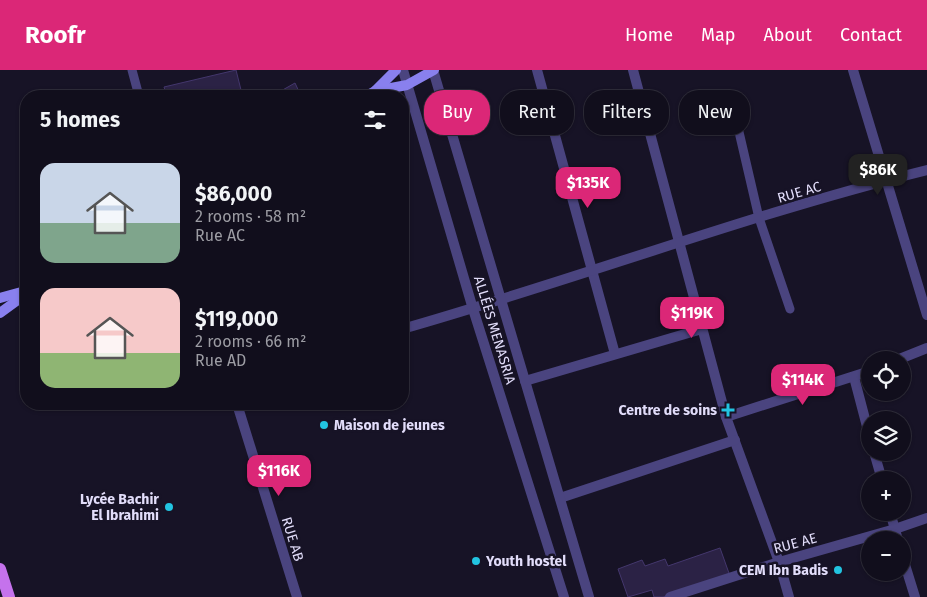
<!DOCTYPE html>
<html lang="en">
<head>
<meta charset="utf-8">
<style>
  :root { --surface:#110e1c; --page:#1a1725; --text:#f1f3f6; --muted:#9c9ca3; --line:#302e3b; --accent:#db2777 }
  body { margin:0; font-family:"Fira Sans",sans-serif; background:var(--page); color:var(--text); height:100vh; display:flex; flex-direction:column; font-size:19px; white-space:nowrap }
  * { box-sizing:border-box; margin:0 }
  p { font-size:16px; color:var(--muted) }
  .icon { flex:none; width:28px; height:28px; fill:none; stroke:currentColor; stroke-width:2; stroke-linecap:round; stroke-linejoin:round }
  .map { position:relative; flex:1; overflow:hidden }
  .details { position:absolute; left:20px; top:20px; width:389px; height:320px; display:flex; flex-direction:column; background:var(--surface); border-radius:20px; box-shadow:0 1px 4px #0004,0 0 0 1px var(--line) }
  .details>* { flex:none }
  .guide { position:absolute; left:424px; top:20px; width:428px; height:45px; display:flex; gap:10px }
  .buttons { position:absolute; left:861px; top:281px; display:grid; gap:10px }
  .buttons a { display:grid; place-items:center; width:50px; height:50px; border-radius:50%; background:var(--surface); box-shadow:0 1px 4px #0004,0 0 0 1px var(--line); font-size:25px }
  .price { position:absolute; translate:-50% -42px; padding:0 11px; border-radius:10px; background:var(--accent); color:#fff; font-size:16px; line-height:32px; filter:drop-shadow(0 1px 2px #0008) }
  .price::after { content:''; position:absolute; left:50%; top:30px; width:15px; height:11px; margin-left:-8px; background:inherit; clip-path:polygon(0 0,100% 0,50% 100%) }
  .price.on { background:#222; color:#fff }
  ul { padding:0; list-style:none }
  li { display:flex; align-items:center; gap:15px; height:125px; padding:0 20px }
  li span { display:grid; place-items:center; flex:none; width:140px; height:100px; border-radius:15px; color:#555 }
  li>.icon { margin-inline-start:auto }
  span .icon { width:60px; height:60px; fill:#fffc; stroke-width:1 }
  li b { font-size:21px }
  h2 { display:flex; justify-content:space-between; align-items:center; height:60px; padding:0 20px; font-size:21px }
  .chip { padding:0 18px; border-radius:20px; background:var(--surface); box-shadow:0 1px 4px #0004,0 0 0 1px var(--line); font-size:18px; line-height:45px }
  .chip.on { background:var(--accent); color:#fff }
  header { display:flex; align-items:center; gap:30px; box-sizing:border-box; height:70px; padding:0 25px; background:var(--accent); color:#fff }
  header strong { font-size:24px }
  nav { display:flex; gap:28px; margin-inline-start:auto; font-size:18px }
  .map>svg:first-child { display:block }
  .building { fill:#2b2245; stroke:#44376d }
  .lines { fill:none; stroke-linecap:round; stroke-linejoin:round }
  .service { stroke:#4a447f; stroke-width:9 }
  .minor { stroke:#4a447f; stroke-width:10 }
  .tertiary { stroke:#4a447f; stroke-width:10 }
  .secondary { stroke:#8980ee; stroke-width:10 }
  .primary { stroke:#c572ec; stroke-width:12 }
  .poi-dot { fill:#22c4e1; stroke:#171326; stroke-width:2 }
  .labels { text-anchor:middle; stroke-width:5; stroke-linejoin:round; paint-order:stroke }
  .street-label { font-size:14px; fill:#e2ddfa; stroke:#171326 }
  .poi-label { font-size:14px; font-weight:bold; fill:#e2ddfa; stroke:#171326; text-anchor:end }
</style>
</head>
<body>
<header>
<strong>Roofr</strong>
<nav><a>Home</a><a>Map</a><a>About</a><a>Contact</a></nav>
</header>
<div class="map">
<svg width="927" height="527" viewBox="0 0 927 527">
  <rect width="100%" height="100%" fill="#171326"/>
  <!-- building -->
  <g class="building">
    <path d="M236,0l5,20 -26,6h-48l-3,-9z"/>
    <path d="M295,13l6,13h-29z"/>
    <path d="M720,478l10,28 -67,21h-9l-2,-7 -24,7 -10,-28 24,-9 3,6 20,-7 3,7z"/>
  </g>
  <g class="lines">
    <!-- service -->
    <g class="service">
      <path d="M132,0l7,26"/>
      <path d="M736,49l23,99 31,91"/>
    </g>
    <!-- minor -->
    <g class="minor">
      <path d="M537,0l78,284"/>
      <path d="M633,0l93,347 53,145 10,35"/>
      <path d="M853,0l74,245"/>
      <path d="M402,259c176,-50 347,-115 525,-159"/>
      <path d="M897,290l30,-12"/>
      <path d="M854,307l16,61"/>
      <path d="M525,311l177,-52"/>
      <path d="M237,334l60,193"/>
      <path d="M726,347l144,-46"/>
      <path d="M874,382l8,28"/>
      <path d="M560,428l175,-58"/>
      <path d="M890,442l8,28"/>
      <path d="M902,485l13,42"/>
      <path d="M670,527l109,-35 116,-33 32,-11"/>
    </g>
    <!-- tertiary -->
    <g class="tertiary">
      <path d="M403,0l70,239 91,288"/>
      <path d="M433,0l156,527"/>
    </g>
    <!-- secondary -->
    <g class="secondary">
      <path d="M375,21l32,-6 27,-15"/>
      <path d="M366,26l9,-5 21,-21"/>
      <path d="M0,228l25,-7"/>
      <path d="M0,243l26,-19"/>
    </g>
    <!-- primary -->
    <path class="primary" d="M0,499l9,28"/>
  </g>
  <!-- markers -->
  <g class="poi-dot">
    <path d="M725.5 332.5h5v5h5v5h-5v5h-5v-5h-5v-5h5z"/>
    <circle cx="324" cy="355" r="5"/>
    <circle cx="169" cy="437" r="5"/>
    <circle cx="476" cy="491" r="5"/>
    <circle cx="838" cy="500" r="5"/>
  </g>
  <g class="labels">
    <!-- street labels -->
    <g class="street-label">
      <text transform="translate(799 122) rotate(-16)" y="5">RUE AC</text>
      <text transform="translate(495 260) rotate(73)" y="5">ALLÉES MENASRIA</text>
      <text transform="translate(293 469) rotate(73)" y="5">RUE AB</text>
      <text transform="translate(795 473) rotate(-15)" y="5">RUE AE</text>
    </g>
    <!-- poi labels -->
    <g class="poi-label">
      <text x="717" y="345">Centre de soins</text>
      <text x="334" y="360" text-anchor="start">Maison de jeunes</text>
      <text x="159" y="434">Lycée Bachir<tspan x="159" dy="16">El Ibrahimi</tspan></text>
      <text x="486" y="496" text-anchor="start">Youth hostel</text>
      <text x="828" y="505">CEM Ibn Badis</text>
    </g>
  </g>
</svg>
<div class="buttons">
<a><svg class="icon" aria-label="locate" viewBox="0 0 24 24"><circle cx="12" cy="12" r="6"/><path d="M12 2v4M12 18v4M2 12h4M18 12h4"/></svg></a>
<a><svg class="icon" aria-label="layers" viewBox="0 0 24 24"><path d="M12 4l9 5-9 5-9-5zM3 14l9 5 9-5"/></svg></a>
<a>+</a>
<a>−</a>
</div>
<b class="price on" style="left:878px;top:126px">$86K</b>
<b class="price" style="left:588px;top:139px">$135K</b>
<b class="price" style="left:692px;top:269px">$119K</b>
<b class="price" style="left:803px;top:336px">$114K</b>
<b class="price" style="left:279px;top:427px">$116K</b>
<div class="guide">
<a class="chip on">Buy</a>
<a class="chip">Rent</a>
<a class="chip">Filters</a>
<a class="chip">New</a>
</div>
<section class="details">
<h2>5 homes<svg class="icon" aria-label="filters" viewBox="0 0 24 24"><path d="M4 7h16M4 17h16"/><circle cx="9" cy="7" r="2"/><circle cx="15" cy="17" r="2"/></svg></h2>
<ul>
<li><span style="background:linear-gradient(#c9d6e8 60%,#7fa58c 0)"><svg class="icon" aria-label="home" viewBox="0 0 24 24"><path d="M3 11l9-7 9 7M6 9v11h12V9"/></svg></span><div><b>$86,000</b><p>2 rooms · 58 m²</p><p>Rue AC</p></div></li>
<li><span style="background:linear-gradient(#f6c9c9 65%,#8fb573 0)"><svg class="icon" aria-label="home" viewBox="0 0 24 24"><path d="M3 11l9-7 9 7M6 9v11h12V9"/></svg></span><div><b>$119,000</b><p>2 rooms · 66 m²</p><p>Rue AD</p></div></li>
</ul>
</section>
</div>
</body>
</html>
